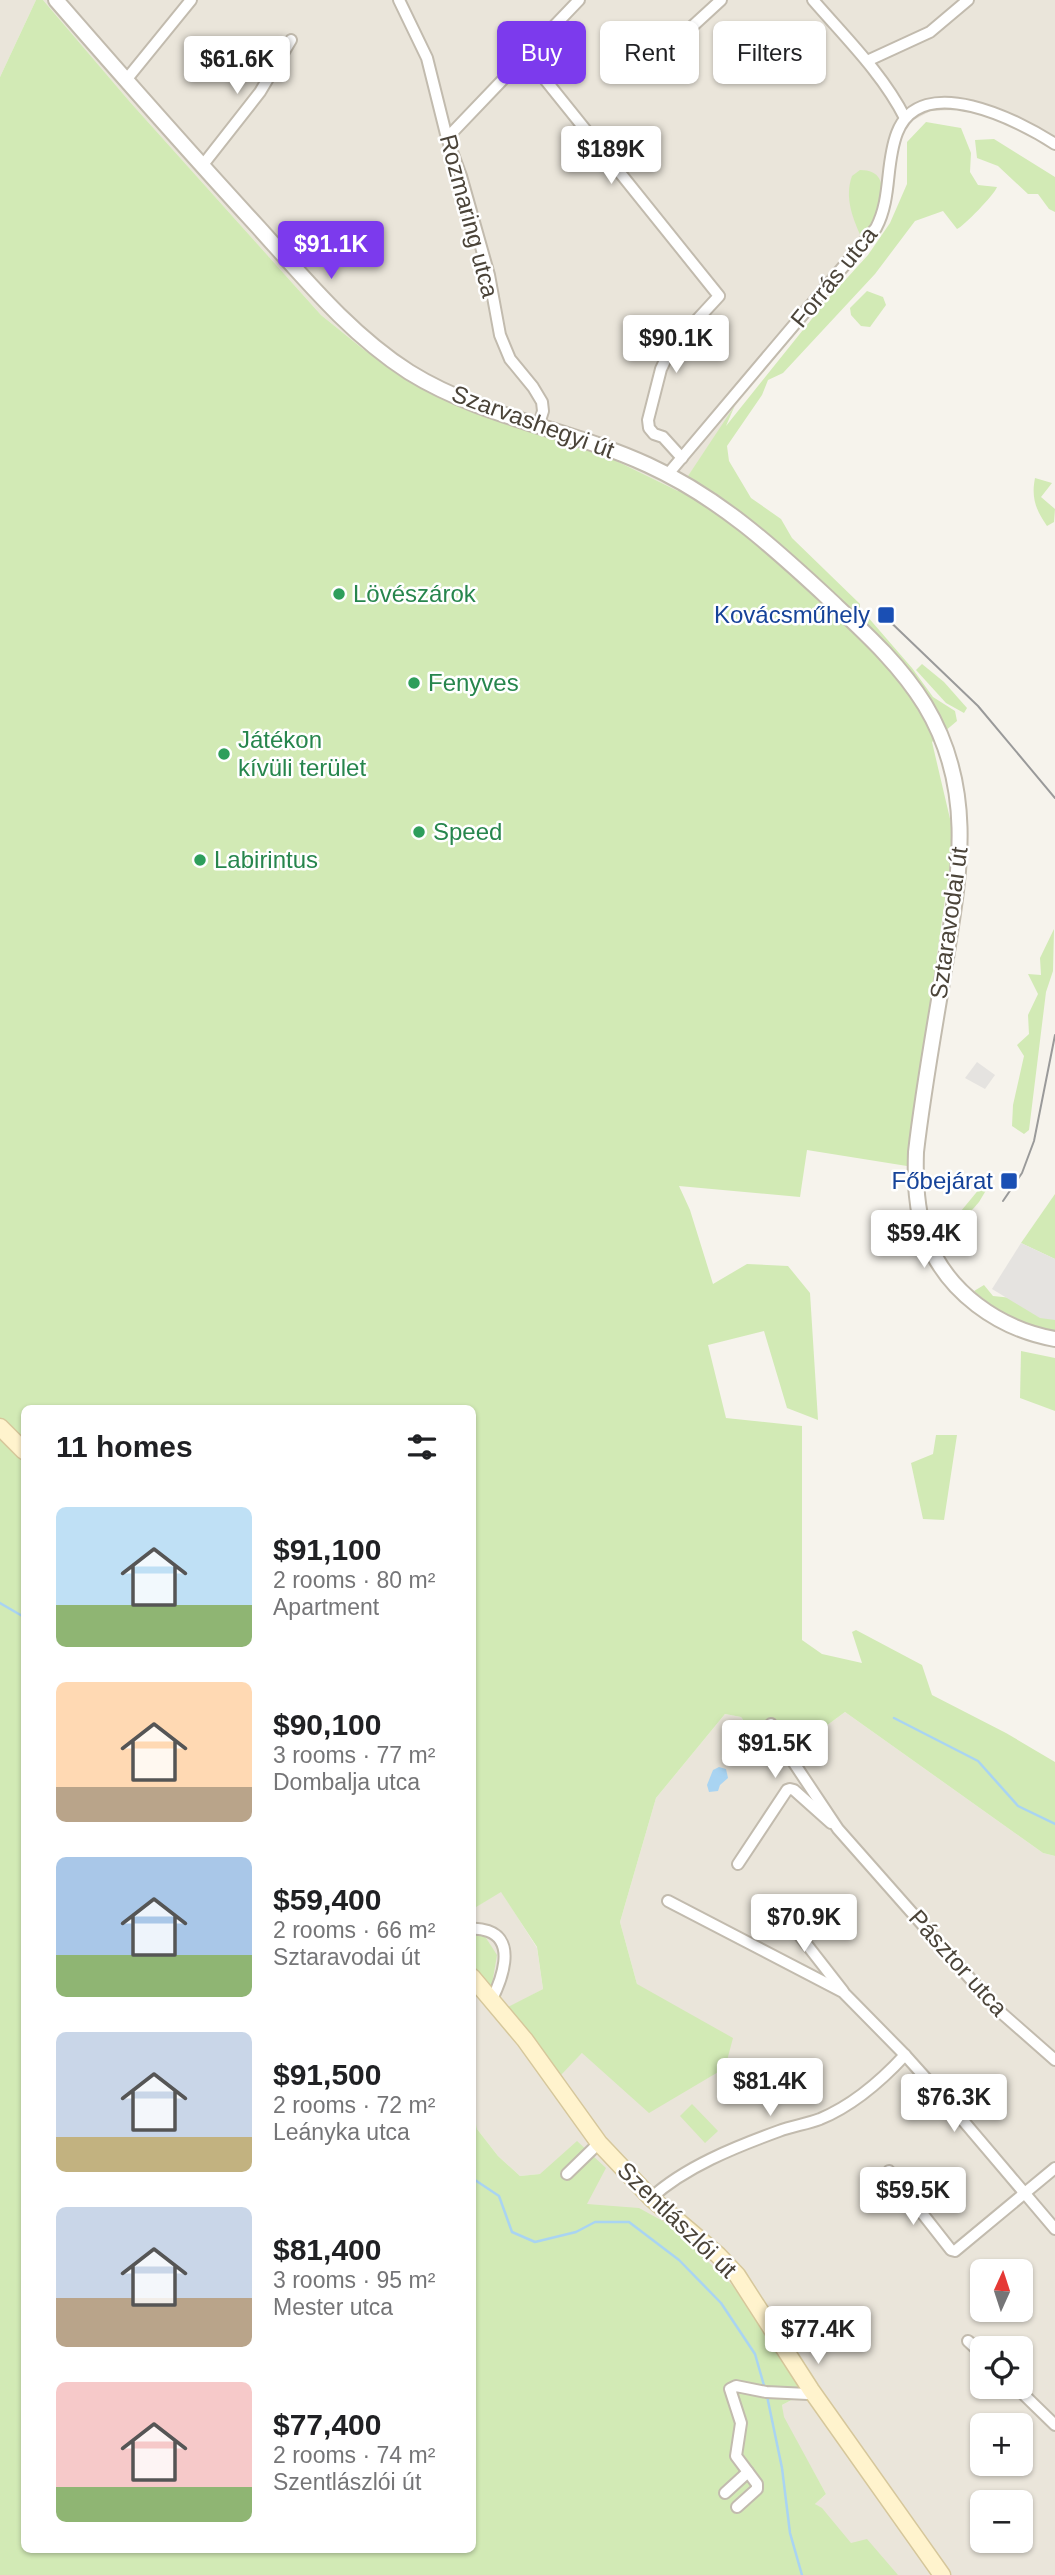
<!DOCTYPE html>
<html lang="en">
<head>
<meta charset="utf-8">
<style>
  :root { --surface:#fff; --page:#f6f6f6; --text:#202124; --muted:#757577; --accent:#7c3aed }
  body { margin:0; font-family:Arial,sans-serif; background:var(--page); color:var(--text); height:100vh; display:flex; flex-direction:column; font-size:26px; white-space:nowrap }
  * { box-sizing:border-box; margin:0 }
  p { font-size:23px; color:var(--muted) }
  .icon { flex:none; width:38px; height:38px; fill:none; stroke:currentColor; stroke-width:2; stroke-linecap:round; stroke-linejoin:round }
  .map { position:relative; flex:1; overflow:hidden }
  .drawer { position:absolute; left:21px; top:1405px; width:455px; height:1148px; display:flex; flex-direction:column; background:var(--surface); border-radius:10px; box-shadow:0 2px 5px #0004 }
  .drawer>* { flex:none }
  .top-card { position:absolute; left:497px; top:21px; width:452px; height:63px; display:flex; gap:14px }
  .needle { width:46px; rotate:3deg }
  .controls { position:absolute; left:970px; top:2259px; display:grid; gap:14px }
  .controls a { display:grid; place-items:center; width:63px; height:63px; border-radius:10px; background:var(--surface); box-shadow:0 2px 5px #0004; font-size:35px }
  .price { position:absolute; translate:-50% -60px; padding:0 16px; border-radius:7px; background:#fff; color:#222; font-size:23px; line-height:46px; filter:drop-shadow(0 2px 4px #0008) }
  .price::after { content:''; position:absolute; left:50%; top:42px; width:21px; height:16px; margin-left:-10px; background:inherit; clip-path:polygon(0 0,100% 0,50% 100%) }
  .price.selected { background:var(--accent); color:#fff }
  ul { padding:0; list-style:none }
  li { display:flex; align-items:center; gap:21px; height:175px; padding:0 35px }
  li span { display:grid; place-items:center; flex:none; width:196px; height:140px; border-radius:10px; color:#555 }
  li>.icon { margin-inline-start:auto }
  span .icon { width:84px; height:84px; fill:#fffc; stroke-width:1 }
  li b { font-size:30px }
  h2 { display:flex; justify-content:space-between; align-items:center; height:84px; padding:0 35px; font-size:30px }
  .pill { padding:0 24px; border-radius:10px; background:var(--surface); box-shadow:0 2px 5px #0004; font-size:24px; line-height:63px }
  .pill.selected { background:var(--accent); color:#fff }
  .map>svg:first-child { display:block }
  .residential { fill:#eae5da; fill-rule:evenodd }
  .green { fill:#d2eab5 }
  .parking { fill:#e5e3e0 }
  .water { fill:#a9d4f2 }
  .lines { fill:none; stroke-linecap:round; stroke-linejoin:round }
  .stream { stroke:#a9d4f2; stroke-width:2.5 }
  .minor-casing { stroke:#c2bbae; stroke-width:14 }
  .tertiary-casing { stroke:#c2bbae; stroke-width:18 }
  .secondary-casing { stroke:#d6c79b; stroke-width:19 }
  .minor { stroke:#fff; stroke-width:10 }
  .tertiary { stroke:#fff; stroke-width:14 }
  .secondary { stroke:#fff3cd; stroke-width:16 }
  .tram { stroke:#9a9a9a; stroke-width:2 }
  .leisure-dot { fill:#2e9e5b; stroke:#fff; stroke-width:2.5 }
  .transit-dot { fill:#1a4fb4; stroke:#fff; stroke-width:2.5 }
  .labels { text-anchor:middle; stroke-width:5; stroke-linejoin:round; paint-order:stroke }
  .street-label { font-size:24px; fill:#4b4439; stroke:#fff }
  .leisure-label { font-size:24px; fill:#27864d; stroke:#fff; text-anchor:start }
  .transit-label { font-size:24px; fill:#164399; stroke:#fff; text-anchor:end }
</style>
</head>
<body>
<div class="map">
<svg width="1055" height="2575" viewBox="0 0 1055 2575">
  <rect width="100%" height="100%" fill="#f6f3ec"/>
  <!-- residential -->
  <g class="residential">
    <path d="M0,0h36l-36,77z"/>
    <path d="M43,0h1012v150l-33,-20 -26,-12 -39,-8 -26,1 -21,11 -12,22 -4,47 -7,24 -15,27 -136,163 -58,86 -84,-41 -188,-72 -43,-29 -42,-34 -191,-213z"/>
    <path d="M845,1712l198,141 12,3v719h-162l-37,-19 -41,-52 11,-10 -43,-77 -1,-12 19,-10 -215,-191 -46,-30 -20,2 -22,-20 -21,-27 -4,-21v-140l17,21 6,-34 -23,-39v-7l28,-18 36,57 6,41 -35,19 53,66 21,-21 55,-69 -17,-62 36,-124 69,-84 16,3 35,46zM982,2272h38v38h-38zM982,2348h38v39h-38zM982,2426h38v38h-38zM982,2502h38v39h-38z"/>
  </g>
  <!-- green -->
  <g class="green">
    <path d="M36,0h7l87,102 191,213 42,34 43,29 188,72 84,41 57,-86 -9,21 101,-126 41,-45 22,-32 17,-39v-42l19,-20 35,6 10,25 -1,19 8,13 19,2c-2,7 -34,40 -40,42l-14,-18 -28,10 -40,53 -92,99 -15,7 -6,15 -35,51 2,15 22,37 30,21 11,19 68,66v4l52,60 21,29 22,14 2,10 -25,21 19,81v34l-44,309 -100,-16 -7,47 -121,-11 11,24 23,74 34,-20 41,2 22,27 8,127 -31,-12 -23,-77 -56,14 18,73 76,8v214l20,14 40,9 -10,-31 4,-2 66,35 10,30 74,38 49,29v94l-12,-3 -198,-141 -69,51 -35,-46 -16,-3 -69,84 -36,124 17,62 96,54 -8,30 -76,45 -67,-60 -21,22 -53,-68 35,-18 -6,-42 -36,-55 -28,17 -1,-500h-448v1141h448l1,-442 4,21 21,27 22,20 20,-2 37,-33 29,27 -19,36 52,4 31,17 63,61 69,104 -1,5 -19,10 2,12 42,77 -11,10 7,4 29,35 16,-4 31,36h-898v-2498z"/>
    <path d="M994,139l61,38v35l-6,-3 -11,-15h-10l-30,-28 -21,-8 -2,-18z"/>
    <path d="M860,170c40,0 15,51 2,69 -9,-20 -18,-41 -10,-63z"/>
    <path d="M867,291l16,6 3,8 -16,22 -9,-1 -10,-11 -1,-7z"/>
    <path d="M1035,478l17,5 -11,14 14,12 -1,13 -7,4c-11,-16 -16,-28 -12,-48z"/>
    <path d="M922,664l22,18 23,26 -3,5 -18,-10 -30,-33z"/>
    <path d="M1054,929l-1,42 -7,21 -17,138 -5,4 -12,-8 1,-21 11,-49 -7,-11 12,-11 -1,-19 10,-21 -10,-20 13,1 -1,-17z"/>
    <path d="M985,1182h6l-12,20 -26,30 -6,-4z"/>
    <path d="M1055,1194v65l-34,-16z"/>
    <path d="M984,1285l9,11 19,2 43,20v13c-37,-8 -52,-15 -81,-40z"/>
    <path d="M1021,1351l34,7v53l-35,-13z"/>
    <path d="M936,1435h21l-13,85 -21,-1 -12,-56 22,-9z"/>
    <path d="M472,1916l25,39 -6,35 -18,-22z"/>
    <path d="M692,2104l26,27 -13,12 -25,-27z"/>
  </g>
  <!-- parking -->
  <g class="parking">
    <path d="M977,1062l18,13 -10,14 -20,-11z"/>
    <path d="M1021,1243l34,16v61l-15,-2 -48,-29z"/>
  </g>
  <!-- water -->
  <path class="water" d="M719,1767l7,2 2,9 -8,7 -2,6 -9,1 -2,-7 6,-15z"/>
  <g class="lines">
    <!-- stream -->
    <g class="stream">
      <path d="M0,1603l24,14"/>
      <path d="M894,1718l84,43 40,45 37,18"/>
      <path d="M472,2178l27,18 13,36 23,10 41,-10 19,-10h34l50,38 42,43 34,51 10,35"/>
      <path d="M767,2396l15,72 8,65 12,42"/>
    </g>
    <!-- minor casing -->
    <g class="minor-casing">
      <g id="minor">
        <path d="M399,0l28,58 20,80 14,38 28,99 11,60 10,24 23,28 9,15 1,9 -5,16"/>
        <path d="M813,0c32,37 70,74 92,118"/>
        <path d="M684,34l37,-34"/>
        <path d="M527,57l192,239 -48,52 -10,21 -13,51 1,8 5,6 9,3 19,21"/>
        <path d="M867,61l63,-29 38,-32"/>
        <path d="M126,80l65,-80"/>
        <path d="M447,138l132,-138"/>
        <path d="M202,166l58,-74 31,-52"/>
        <path d="M668,474l208,-246c16,-30 9,-64 21,-95 24,-63 123,-12 158,11"/>
        <path d="M771,1724l11,21 56,84 159,180 58,51"/>
        <path d="M738,1864l49,-74 3,-1 4,1 37,33"/>
        <path d="M668,1901l175,91 62,63 44,49 106,125"/>
        <path d="M812,1909l-14,18 -1,5 46,59"/>
        <path d="M472,1929c6,-1 10,0 16,2 29,10 13,50 4,68"/>
        <path d="M889,2171l62,79 4,1 100,-83"/>
        <path d="M567,2174l32,-31"/>
        <path d="M651,2198c34,-31 84,-51 128,-67 13,-5 28,-7 41,-12 34,-14 61,-38 85,-64"/>
        <path d="M968,2341l14,13"/>
        <path d="M1016,2387l39,38"/>
        <path d="M725,2493l23,-21"/>
        <path d="M737,2507l20,-18v-5l-21,-28 5,-33 -11,-34 6,-3 30,6 42,2 3,-4"/>
      </g>
    </g>
    <!-- tertiary casing -->
    <g class="tertiary-casing">
      <path id="tertiary" d="M56,0c67,77 134,153 203,228 46,51 91,106 150,144 74,46 161,57 239,93 70,32 124,81 180,133 35,33 71,65 97,107 52,86 34,172 19,265 -10,61 -21,121 -28,182 -1,29 0,58 10,85 20,55 73,92 129,102"/>
    </g>
    <!-- secondary casing -->
    <g class="secondary-casing">
      <g id="secondary">
        <path d="M0,1427l24,24"/>
        <path d="M472,1977l53,63 74,103 52,55 67,57 19,20 74,115 131,185"/>
      </g>
    </g>
    <!-- minor -->
    <use href="#minor" class="minor"/>
    <!-- tertiary -->
    <use href="#tertiary" class="tertiary"/>
    <!-- secondary -->
    <use href="#secondary" class="secondary"/>
    <!-- tram -->
    <g class="tram">
      <path d="M880,612l98,94 77,92"/>
      <path d="M1003,1201l19,-28 12,-32 21,-106"/>
    </g>
  </g>
  <!-- markers -->
  <g class="leisure-dot">
    <circle cx="339" cy="594" r="7"/>
    <circle cx="414" cy="683" r="7"/>
    <circle cx="224" cy="754" r="7"/>
    <circle cx="419" cy="832" r="7"/>
    <circle cx="200" cy="860" r="7"/>
  </g>
  <g class="transit-dot">
    <rect x="877" y="606" width="18" height="18" rx="3.5"/>
    <rect x="1000" y="1172" width="18" height="18" rx="3.5"/>
  </g>
  <g class="labels">
    <!-- street labels -->
    <g class="street-label">
      <text transform="translate(469 216) rotate(75)" y="8">Rozmaring utca</text>
      <text transform="translate(834 277) rotate(-51)" y="8">Forrás utca</text>
      <text transform="translate(533 422) rotate(20)" y="8">Szarvashegyi út</text>
      <text transform="translate(949 923) rotate(-82)" y="8">Sztaravodai út</text>
      <text transform="translate(958 1963) rotate(48)" y="8">Pásztor utca</text>
      <text transform="translate(677 2220) rotate(44)" y="8">Szentlászlói út</text>
    </g>
    <!-- leisure labels -->
    <g class="leisure-label">
      <text x="353" y="602">Lövészárok</text>
      <text x="428" y="691">Fenyves</text>
      <text x="238" y="748">Játékon<tspan x="238" dy="28">kívüli terület</tspan></text>
      <text x="433" y="840">Speed</text>
      <text x="214" y="868">Labirintus</text>
    </g>
    <!-- transit labels -->
    <g class="transit-label">
      <text x="870" y="623">Kovácsműhely</text>
      <text x="993" y="1189">Főbejárat</text>
    </g>
  </g>
</svg>
<div class="controls">
<a><svg class="needle" viewBox="-14 -14 28 28"><path d="M0-13l5 13h-10z" fill="#e53935"/><path d="M0 13l5-13h-10z" fill="#757577"/></svg></a>
<a><svg class="icon" aria-label="locate" viewBox="0 0 24 24"><circle cx="12" cy="12" r="6"/><path d="M12 2v4M12 18v4M2 12h4M18 12h4"/></svg></a>
<a>+</a>
<a>−</a>
</div>
<b class="price" style="left:237px;top:96px">$61.6K</b>
<b class="price" style="left:611px;top:186px">$189K</b>
<b class="price selected" style="left:331px;top:281px">$91.1K</b>
<b class="price" style="left:676px;top:375px">$90.1K</b>
<b class="price" style="left:924px;top:1270px">$59.4K</b>
<b class="price" style="left:775px;top:1780px">$91.5K</b>
<b class="price" style="left:804px;top:1954px">$70.9K</b>
<b class="price" style="left:770px;top:2118px">$81.4K</b>
<b class="price" style="left:954px;top:2134px">$76.3K</b>
<b class="price" style="left:913px;top:2227px">$59.5K</b>
<b class="price" style="left:818px;top:2366px">$77.4K</b>
<div class="top-card">
<a class="pill selected">Buy</a>
<a class="pill">Rent</a>
<a class="pill">Filters</a>
</div>
<section class="drawer">
<h2>11 homes<svg class="icon" aria-label="filters" viewBox="0 0 24 24"><path d="M4 7h16M4 17h16"/><circle cx="9" cy="7" r="2"/><circle cx="15" cy="17" r="2"/></svg></h2>
<ul>
<li><span style="background:linear-gradient(#bfe0f5 70%,#8fb573 0)"><svg class="icon" aria-label="home" viewBox="0 0 24 24"><path d="M3 11l9-7 9 7M6 9v11h12V9"/></svg></span><div><b>$91,100</b><p>2 rooms · 80 m²</p><p>Apartment</p></div></li>
<li><span style="background:linear-gradient(#ffd9b3 75%,#b9a48a 0)"><svg class="icon" aria-label="home" viewBox="0 0 24 24"><path d="M3 11l9-7 9 7M6 9v11h12V9"/></svg></span><div><b>$90,100</b><p>3 rooms · 77 m²</p><p>Dombalja utca</p></div></li>
<li><span style="background:linear-gradient(#a9c7e8 70%,#8fb573 0)"><svg class="icon" aria-label="home" viewBox="0 0 24 24"><path d="M3 11l9-7 9 7M6 9v11h12V9"/></svg></span><div><b>$59,400</b><p>2 rooms · 66 m²</p><p>Sztaravodai út</p></div></li>
<li><span style="background:linear-gradient(#c9d6e8 75%,#c2b280 0)"><svg class="icon" aria-label="home" viewBox="0 0 24 24"><path d="M3 11l9-7 9 7M6 9v11h12V9"/></svg></span><div><b>$91,500</b><p>2 rooms · 72 m²</p><p>Leányka utca</p></div></li>
<li><span style="background:linear-gradient(#c9d6e8 65%,#b9a48a 0)"><svg class="icon" aria-label="home" viewBox="0 0 24 24"><path d="M3 11l9-7 9 7M6 9v11h12V9"/></svg></span><div><b>$81,400</b><p>3 rooms · 95 m²</p><p>Mester utca</p></div></li>
<li><span style="background:linear-gradient(#f6c9c9 75%,#8fb573 0)"><svg class="icon" aria-label="home" viewBox="0 0 24 24"><path d="M3 11l9-7 9 7M6 9v11h12V9"/></svg></span><div><b>$77,400</b><p>2 rooms · 74 m²</p><p>Szentlászlói út</p></div></li>
</ul>
</section>
</div>
</body>
</html>
